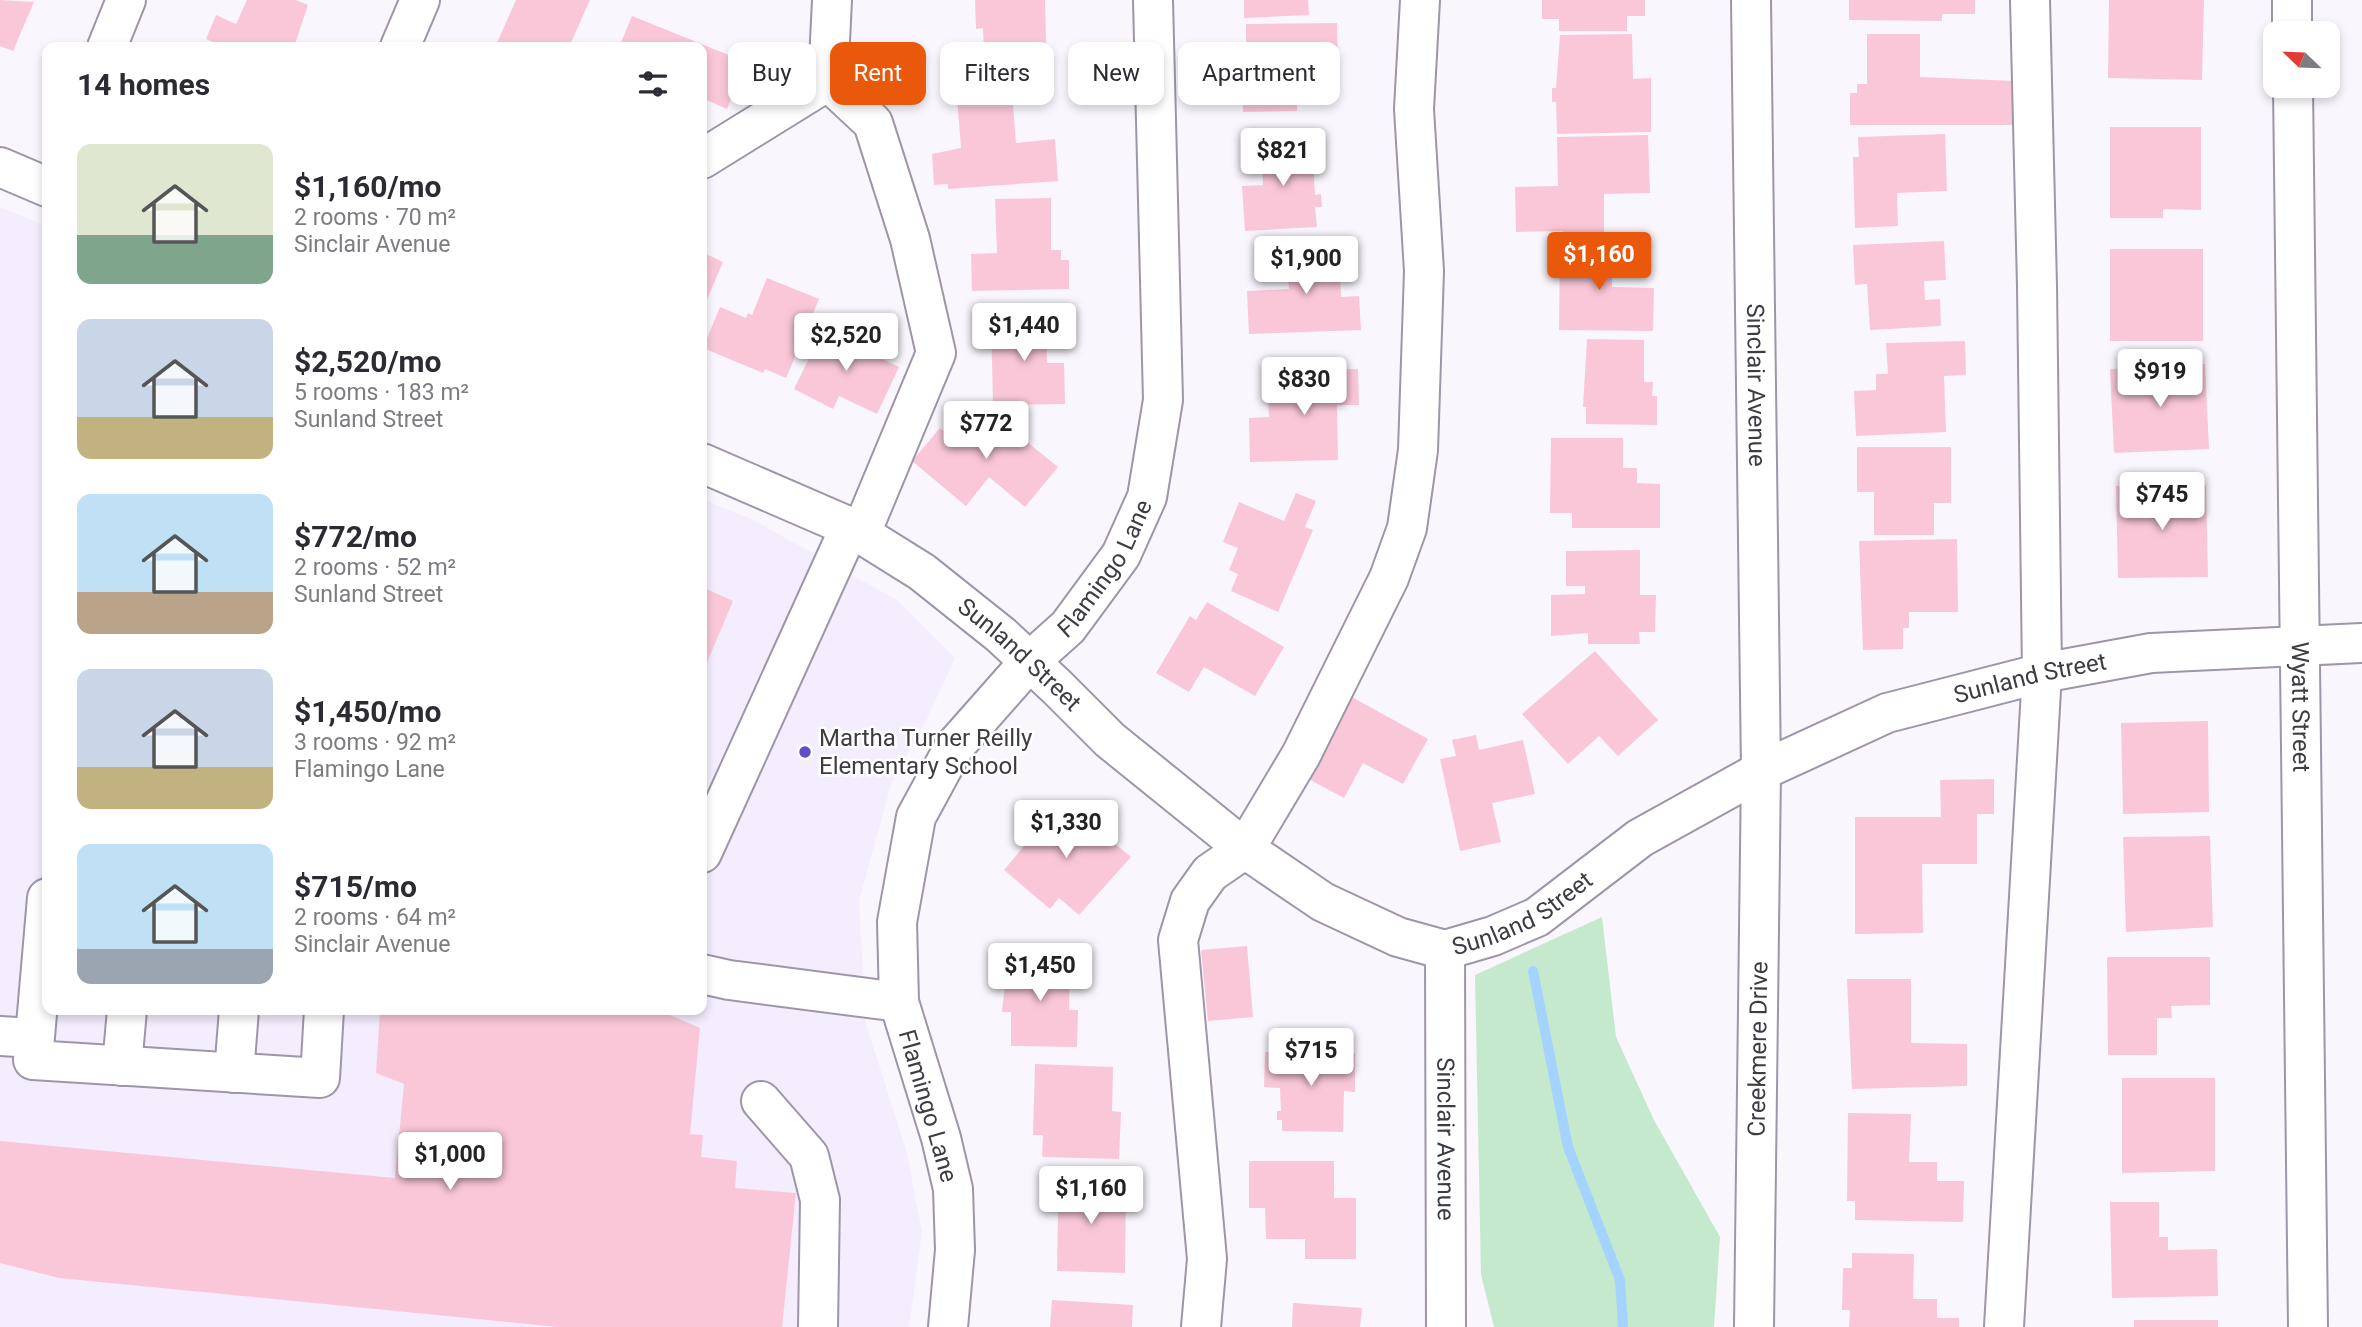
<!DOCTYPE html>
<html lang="en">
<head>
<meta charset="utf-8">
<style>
  :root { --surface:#fff; --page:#f7f7f7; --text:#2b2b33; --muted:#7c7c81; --accent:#ea580c }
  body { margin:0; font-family:Roboto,sans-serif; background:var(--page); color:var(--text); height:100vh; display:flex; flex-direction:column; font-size:26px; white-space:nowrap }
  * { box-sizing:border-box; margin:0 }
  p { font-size:23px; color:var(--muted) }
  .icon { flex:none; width:38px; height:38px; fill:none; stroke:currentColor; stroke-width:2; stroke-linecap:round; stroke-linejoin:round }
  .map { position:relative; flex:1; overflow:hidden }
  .sheet { position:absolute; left:42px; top:42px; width:665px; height:973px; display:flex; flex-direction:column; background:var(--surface); border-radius:14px; box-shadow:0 4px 10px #0003 }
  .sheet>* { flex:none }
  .top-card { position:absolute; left:728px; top:42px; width:665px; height:63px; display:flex; gap:14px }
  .needle { width:46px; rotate:293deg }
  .buttons { position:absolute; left:2263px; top:21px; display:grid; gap:14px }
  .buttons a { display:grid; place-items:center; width:77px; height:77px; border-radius:14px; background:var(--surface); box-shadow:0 4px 10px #0003; font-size:35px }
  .price { position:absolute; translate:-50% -60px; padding:0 16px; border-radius:7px; background:#fff; color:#222; font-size:23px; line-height:46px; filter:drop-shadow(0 2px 4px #0008) }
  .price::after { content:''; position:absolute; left:50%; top:42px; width:21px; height:16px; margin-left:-10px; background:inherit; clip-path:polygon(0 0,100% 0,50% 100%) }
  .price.on { background:var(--accent); color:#fff }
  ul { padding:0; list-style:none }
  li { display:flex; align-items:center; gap:21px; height:175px; padding:0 35px }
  li span { display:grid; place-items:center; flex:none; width:196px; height:140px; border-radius:14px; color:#555 }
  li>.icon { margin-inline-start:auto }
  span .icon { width:84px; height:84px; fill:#fffc; stroke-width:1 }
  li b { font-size:30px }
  h2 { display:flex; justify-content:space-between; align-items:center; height:84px; padding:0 35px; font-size:30px }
  .chip { padding:0 24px; border-radius:14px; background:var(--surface); box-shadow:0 4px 10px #0003; font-size:24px; line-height:63px }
  .chip.on { background:var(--accent); color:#fff }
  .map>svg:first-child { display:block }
  .built { fill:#f4edfe }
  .green { fill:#c5e9cc }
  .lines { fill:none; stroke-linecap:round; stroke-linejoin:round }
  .stream { stroke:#a4d3ff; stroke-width:10 }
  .building { fill:#fac7d9 }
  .minor-casing { stroke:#9e95a9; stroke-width:42 }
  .minor { stroke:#fff; stroke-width:38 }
  .poi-dot { fill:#624ec7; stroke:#fff; stroke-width:2.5 }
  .labels { text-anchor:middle; stroke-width:5; stroke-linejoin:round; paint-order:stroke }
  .street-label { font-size:24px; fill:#3e3b43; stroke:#fff }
  .poi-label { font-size:24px; fill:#3e3b43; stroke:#fff; text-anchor:start }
</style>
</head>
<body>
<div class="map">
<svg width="2362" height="1327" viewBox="0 0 2362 1327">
  <rect width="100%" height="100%" fill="#faf6fe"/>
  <!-- built -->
  <path class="built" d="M0,207l47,19v784h655v-511l51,21 144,80 58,58 -30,65 -33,58 -33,120 7,123 41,129 15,79 -13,95h-909z"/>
  <!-- green -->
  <path class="green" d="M1602,917l14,120 38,83 66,117 -6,90h-220l-13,-52 -6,-300z"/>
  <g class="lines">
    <!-- stream -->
    <path class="stream" d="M1533,971l35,176 52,133 3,47"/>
  </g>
  <!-- building -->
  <g class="building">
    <path d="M0,0l34,2 -21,49 -13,-5z"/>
    <path d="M247,0h49l12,5 -14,42h-70l-18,-8 10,-24 20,9z"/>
    <path d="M516,0h74l-21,47h-74z"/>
    <path d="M975,0h70l2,79 -62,2 -2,-53 -7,1z"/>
    <path d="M1244,0h64l1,15 -65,3z"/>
    <path d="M1542,0h103v16h-18v15h-68v-12h-17z"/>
    <path d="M1849,0h126v14h-33v7l-93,-1z"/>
    <path d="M2109,0h95l-2,80 -94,-2z"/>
    <path d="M632,16l114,46 -19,47 -25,-11v-51h-83z"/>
    <path d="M1337,23l1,50 -41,1v37l-54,1 -1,-68h4v-20z"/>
    <path d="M1632,34l1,45 18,-1v54l-94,2 -1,-32h-4v-14h4l4,-53z"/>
    <path d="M1867,34h53v43l95,4 1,44h-166v-32h7v-9h10z"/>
    <path d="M1012,93l4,50 39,-4 3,42 -110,8v-5l-14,1 -2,-31 29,-6 -4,-51z"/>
    <path d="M2110,127h91v83l-38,-1v9h-53z"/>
    <path d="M1945,134l2,57 -50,2 1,33 -43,2 -2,-71h6l-1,-20z"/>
    <path d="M1648,135l2,58 -46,1v43l-42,1 1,-7 -47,1 -1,-45 43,-1 -1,-49z"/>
    <path d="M1312,138l3,57 6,-1 1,13h-7l2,20 -72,4 -3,-45 21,-1 -2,-44z"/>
    <path d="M1051,198v52h10v10h8v29l-97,2 -1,-37 26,-1 -2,-54z"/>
    <path d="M1560,241l52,1v45l42,1 -1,43 -94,-1z"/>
    <path d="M1944,241l2,39 -22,1 1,19 15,-1 1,27 -71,4 -3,-46 -12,1 -2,-40z"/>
    <path d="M1339,242l2,55 18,-1 2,34 -112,4 -2,-43 42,-2 -3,-45z"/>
    <rect x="2110" y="249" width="93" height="92"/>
    <path d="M702,252l21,10 -21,49z"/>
    <path d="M767,278l52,21 -33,79 -21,-9 -2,4 -60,-25 17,-41 26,11 2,-5 4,2z"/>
    <path d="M1046,316l1,47h17l1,41 -72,1 -2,-88z"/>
    <path d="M835,325l27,13 -5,9 42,20 -22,47 -38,-18 -6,13 -39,-20 28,-57 7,4z"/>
    <path d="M1587,339l57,1v42h9l-1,14h5v29l-71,-1v-17h-3z"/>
    <path d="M1965,341l1,34 -22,1 2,56 -90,4 -2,-45 22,-1v-16h12l-2,-31z"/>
    <path d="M2205,364l4,85 -95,4 -4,-84z"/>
    <path d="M1358,369l1,36h-22l1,55 -88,2 -1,-44 20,-1 -1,-17h15l-1,-29z"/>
    <path d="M985,408l73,59 -33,40 -36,-30 -23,29 -54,-45 28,-33 17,14z"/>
    <path d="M1551,438h72v30h14v15l23,1v44h-88v-15h-22z"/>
    <path d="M1857,447h94v56h-17v32h-60v-43h-17z"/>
    <path d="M2206,485l2,92 -90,1 -2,-92z"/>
    <path d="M1296,493l20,8 -11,26 8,3 -35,82 -47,-21 7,-17 -9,-4 9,-22 -15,-6 16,-40 45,19z"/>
    <path d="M1957,539l1,73h-49v16h-6v21l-40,1 -4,-109z"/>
    <path d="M1640,550v45h16l-1,37h-16l1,12h-52v-11l-37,3v-41l34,-1v-8h-19v-35z"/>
    <path d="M702,587l31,14 -31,73z"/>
    <path d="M1207,602l77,45 -29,49 -51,-29 -15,25 -33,-19 34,-57 6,4z"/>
    <path d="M1595,651l63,69 -40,36 -19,-20 -31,28 -46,-50z"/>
    <path d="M1350,696l78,43 -25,45 -40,-21 -19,35 -39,-21z"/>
    <path d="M2208,721l1,91 -86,2 -2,-91z"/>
    <path d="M1476,735l3,15 44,-10 12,54 -43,9 9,39 -41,9 -20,-92 16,-3 -4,-16z"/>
    <path d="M1994,779v35h-17v50h-55l1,69 -68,1v-117h86l-1,-37z"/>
    <path d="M1063,801l68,56 -52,58 -20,-17 -9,11 -46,-39 25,-30 -6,-5 21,-25 7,6z"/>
    <path d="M2210,836l3,91 -87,5 -3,-95z"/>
    <path d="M1247,946l6,71 -45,4 -7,-71z"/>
    <path d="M1008,957l62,1 -1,52h9l-1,37 -66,-1v-34h-9z"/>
    <path d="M2107,957h103v48l-39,1 1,12h-15v37h-49z"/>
    <path d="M1847,979h64v64l56,1v42l-115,3z"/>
    <path d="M380,1010h278l42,18 -10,106 13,1 -2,22 36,4 -2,27 61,5 -14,134h-223l-500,-49 -59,-15v-122l395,37 9,-94 -28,-11z"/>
    <path d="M1265,1052l90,1v39l-11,-1 -1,41 -61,-1v-11h-5v-9h4l-1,-23 -16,-1z"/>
    <path d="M1035,1064l78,3 -1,44 9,1 -2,47 -77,-2 1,-22h-10z"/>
    <path d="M2122,1078h93v93l-93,2z"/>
    <path d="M1848,1113l63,1 -2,48h28v19h27l-1,41 -108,-2v-19h-8z"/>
    <path d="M1249,1161h85v37h22v61h-51v-20h-39l-1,-31h-16z"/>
    <path d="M1053,1180l73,1 -1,92 -68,-2 1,-59h-5z"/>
    <path d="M2110,1202h49v35h9v13l49,-1 1,47 -106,2z"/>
    <path d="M1852,1253l62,1 -1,45h24v19h22v9h-110l1,-17h-8l1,-42h9z"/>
    <path d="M1052,1300l81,5 -1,22h-82z"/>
    <path d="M1293,1303l69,5 -2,19h-68z"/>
    <rect x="2134" y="1320" width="84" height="7"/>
  </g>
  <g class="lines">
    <!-- minor casing -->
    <g class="minor-casing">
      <g id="minor">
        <path id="s1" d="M1751,0l10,771 -7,556"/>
        <path d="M2292,0v33"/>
        <path d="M107,47l19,-47"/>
        <path d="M400,47l20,-47"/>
        <path d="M828,81l45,42 37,116 26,114 -75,180"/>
        <path id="s2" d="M2293,86l15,1241"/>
        <path d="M702,159l126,-78 4,-81"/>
        <path d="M0,167l47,20"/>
        <path id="s3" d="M702,463l148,64 72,45 79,63 56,52 53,53 135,109 78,53 75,35 47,13 48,-14 44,-19 103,-79 121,-67 126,-58 155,-40 109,-20 211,-10"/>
        <path d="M702,853l148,-326"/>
        <path d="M47,898l-14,162 287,18 4,-68"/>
        <path id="s4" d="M1445,950l1,377"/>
        <path d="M702,974l27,6 170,22"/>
        <path d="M0,1036l34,2"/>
        <path d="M122,1066l5,-56"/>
        <path d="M234,1073l5,-63"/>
        <path d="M761,1101l48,55 11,44 -2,127"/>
        <path id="s5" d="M948,1327l7,-77 -2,-61 -12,-51 -42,-136 -2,-80 19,-105 38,-70 76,-86 38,-34 53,-72 26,-58 16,-97 -10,-400"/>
        <path d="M1201,1327l6,-68 -29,-319 12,-39 20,-28 35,-24 56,-94 88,-177 18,-50 11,-78 6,-179 -10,-162 6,-109"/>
        <path d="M2004,1327l38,-654 -5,-387 -7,-286"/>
      </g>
    </g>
    <!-- minor -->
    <use href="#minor" class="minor"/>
  </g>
  <!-- markers -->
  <circle class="poi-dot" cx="805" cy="752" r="7"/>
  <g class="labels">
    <!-- street labels -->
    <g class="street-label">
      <text dy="8" stroke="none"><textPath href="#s1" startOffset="385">Sinclair Avenue</textPath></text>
      <text dy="8" stroke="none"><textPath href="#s5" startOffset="835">Flamingo Lane</textPath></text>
      <text dy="8" stroke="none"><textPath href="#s3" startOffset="374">Sunland Street</textPath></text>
      <text dy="8" stroke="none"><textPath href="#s3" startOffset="1550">Sunland Street</textPath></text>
      <text dy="8" stroke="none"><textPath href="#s2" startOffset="621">Wyatt Street</textPath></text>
      <text dy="8" stroke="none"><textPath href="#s3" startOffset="984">Sunland Street</textPath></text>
      <text transform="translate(1758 1049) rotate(-89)" y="8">Creekmere Drive</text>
      <text transform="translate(928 1106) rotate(74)" y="8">Flamingo Lane</text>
      <text dy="8" stroke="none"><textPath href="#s4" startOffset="189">Sinclair Avenue</textPath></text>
    </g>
    <!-- poi labels -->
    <g class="poi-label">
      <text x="819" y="746">Martha Turner Reilly<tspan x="819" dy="28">Elementary School</tspan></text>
    </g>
  </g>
</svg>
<div class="buttons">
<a><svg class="needle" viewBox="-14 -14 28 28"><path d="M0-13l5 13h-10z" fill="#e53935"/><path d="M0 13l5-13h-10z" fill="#7c7c81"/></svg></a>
</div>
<b class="price" style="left:1283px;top:188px">$821</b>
<b class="price on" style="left:1599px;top:292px">$1,160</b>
<b class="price" style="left:1306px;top:296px">$1,900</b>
<b class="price" style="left:1024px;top:363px">$1,440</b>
<b class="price" style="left:846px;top:373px">$2,520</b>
<b class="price" style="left:2160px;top:409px">$919</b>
<b class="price" style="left:1304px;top:417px">$830</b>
<b class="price" style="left:986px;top:461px">$772</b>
<b class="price" style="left:2162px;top:532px">$745</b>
<b class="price" style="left:1066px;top:860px">$1,330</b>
<b class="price" style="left:1040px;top:1003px">$1,450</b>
<b class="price" style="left:1311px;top:1088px">$715</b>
<b class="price" style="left:450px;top:1192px">$1,000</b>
<b class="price" style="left:1091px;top:1226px">$1,160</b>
<div class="top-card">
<a class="chip">Buy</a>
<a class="chip on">Rent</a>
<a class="chip">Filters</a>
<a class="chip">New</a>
<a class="chip">Apartment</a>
</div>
<section class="sheet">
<h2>14 homes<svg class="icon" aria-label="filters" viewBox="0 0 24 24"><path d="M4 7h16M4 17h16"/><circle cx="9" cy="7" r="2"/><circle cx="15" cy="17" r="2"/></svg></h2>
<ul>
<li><span style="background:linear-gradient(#dfe7d0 65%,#7fa58c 0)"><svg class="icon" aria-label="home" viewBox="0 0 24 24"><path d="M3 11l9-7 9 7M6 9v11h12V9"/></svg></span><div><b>$1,160/mo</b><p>2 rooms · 70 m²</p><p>Sinclair Avenue</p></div></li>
<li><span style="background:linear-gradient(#c9d6e8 70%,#c2b280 0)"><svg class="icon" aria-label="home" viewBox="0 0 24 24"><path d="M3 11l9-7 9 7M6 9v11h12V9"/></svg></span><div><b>$2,520/mo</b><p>5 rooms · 183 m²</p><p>Sunland Street</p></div></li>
<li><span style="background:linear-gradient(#bfe0f5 70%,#b9a48a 0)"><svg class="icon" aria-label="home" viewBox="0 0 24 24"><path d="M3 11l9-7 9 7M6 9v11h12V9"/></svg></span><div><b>$772/mo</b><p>2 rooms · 52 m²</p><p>Sunland Street</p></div></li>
<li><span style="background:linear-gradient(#c9d6e8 70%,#c2b280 0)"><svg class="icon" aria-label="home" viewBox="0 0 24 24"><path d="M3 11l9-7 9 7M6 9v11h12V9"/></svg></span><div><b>$1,450/mo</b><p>3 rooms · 92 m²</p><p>Flamingo Lane</p></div></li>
<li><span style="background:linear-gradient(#bfe0f5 75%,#9aa5b1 0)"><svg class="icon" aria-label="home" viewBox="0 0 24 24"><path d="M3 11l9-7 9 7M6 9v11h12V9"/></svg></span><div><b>$715/mo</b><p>2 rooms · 64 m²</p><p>Sinclair Avenue</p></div></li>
</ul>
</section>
</div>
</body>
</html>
